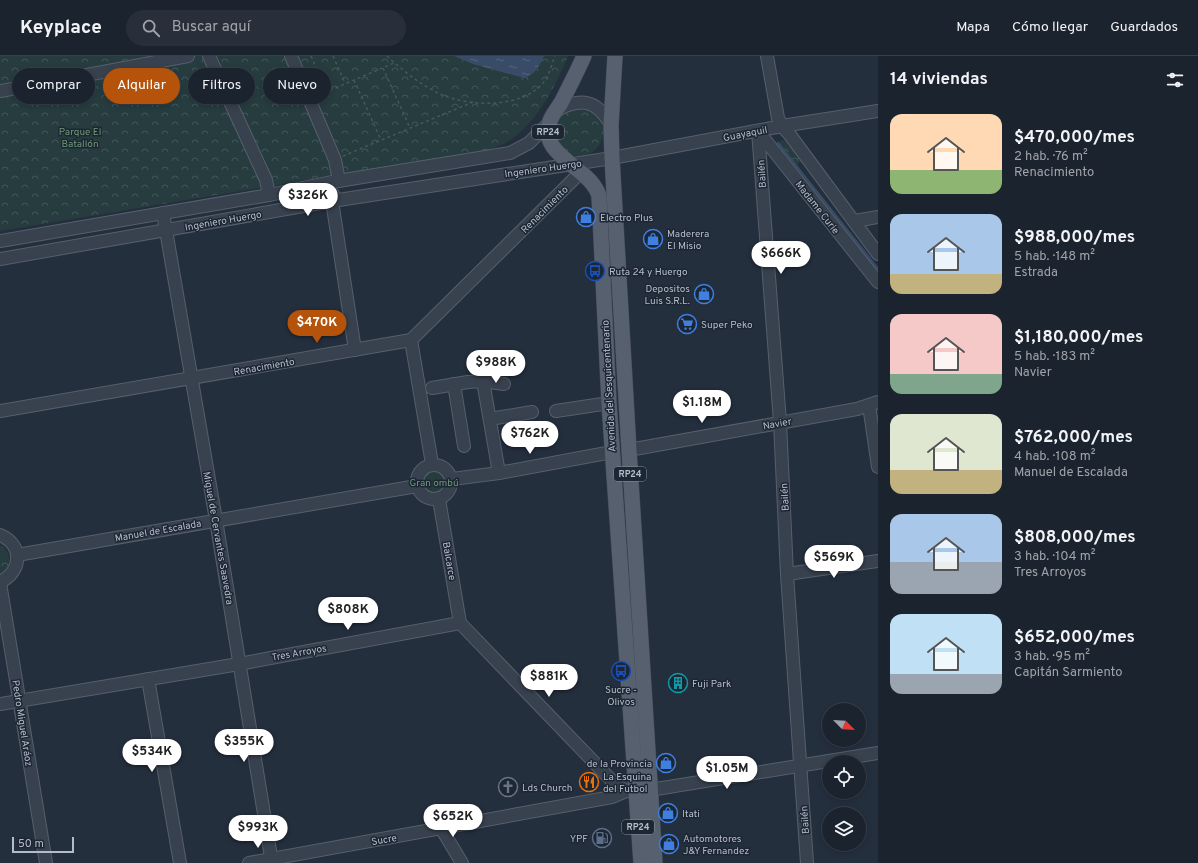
<!DOCTYPE html>
<html lang="es">
<head>
<meta charset="utf-8">
<style>
  :root { --surface:#1b232e; --page:#282f3a; --text:#f1f3f6; --muted:#a0a4aa; --line:#39404a; --accent:#b45309 }
  body { margin:0; font-family:Overpass,sans-serif; background:var(--page); color:var(--text); height:100vh; display:flex; flex-direction:column; font-size:15px; white-space:nowrap }
  * { box-sizing:border-box; margin:0 }
  p { font-size:13px; color:var(--muted) }
  .icon { flex:none; width:22px; height:22px; fill:none; stroke:currentColor; stroke-width:2; stroke-linecap:round; stroke-linejoin:round }
  .map { position:relative; flex:1; overflow:hidden }
  .side { display:flex; flex-direction:column; background:var(--surface); width:320px }
  .side>* { flex:none }
  .banner { position:absolute; left:12px; top:12px; width:380px; height:36px; display:flex; gap:8px }
  .needle { width:26px; rotate:114deg }
  .controls { position:absolute; left:822px; top:647px; display:grid; gap:8px }
  .controls a { display:grid; place-items:center; width:44px; height:44px; border-radius:50%; background:var(--surface); box-shadow:0 2px 6px #0003,0 0 0 1px var(--line); font-size:20px }
  .scale { position:absolute; left:12px; bottom:10px; width:62px; box-sizing:border-box; padding-left:4px; border:2px solid #b4bcc9; border-top:0; font-size:11px; line-height:14px; white-space:nowrap; color:#b4bcc9; -webkit-text-stroke:3px #1d2633; paint-order:stroke }
  .price { position:absolute; translate:-50% -34px; padding:0 9px; border-radius:14px; background:#fff; color:#222; font-size:13px; line-height:26px; filter:drop-shadow(0 1px 2px #0008) }
  .price::after { content:''; position:absolute; left:50%; top:24px; width:12px; height:9px; margin-left:-6px; background:inherit; clip-path:polygon(0 0,100% 0,50% 100%) }
  .price.active { background:var(--accent); color:#fff }
  ul { padding:0; list-style:none }
  li { display:flex; align-items:center; gap:12px; height:100px; padding:0 12px }
  li span { display:grid; place-items:center; flex:none; width:112px; height:80px; border-radius:12px; color:#555 }
  li>.icon { margin-inline-start:auto }
  span .icon { width:48px; height:48px; fill:#fffc; stroke-width:1 }
  li b { font-size:17px }
  h2 { display:flex; justify-content:space-between; align-items:center; height:48px; padding:0 12px; font-size:17px }
  .chip { padding:0 14px; border-radius:18px; background:var(--surface); box-shadow:0 2px 6px #0003,0 0 0 1px var(--line); font-size:14px; line-height:36px }
  .chip.active { background:var(--accent); color:#fff }
  header { display:flex; align-items:center; gap:24px; box-sizing:border-box; height:56px; padding:0 20px; background:var(--surface); border-bottom:1px solid var(--line) }
  header strong { font-size:19px }
  nav { display:flex; gap:22px; margin-inline-start:auto; font-size:14px }
  .search { width:280px; height:36px; background:var(--page); display:flex; align-items:center; gap:10px; box-sizing:border-box; padding:0 14px; border-radius:22px; color:var(--muted); font-size:15px }
  main { display:flex; flex:1; min-height:0 }
  .map>svg:first-child { display:block }
  .forest { fill:url(#forest-crowns) }
  .water { fill:url(#water-ripples) }
  .lines { fill:none; stroke-linecap:round; stroke-linejoin:round }
  .stream { stroke:#394c67; stroke-width:2.5 }
  .minor-casing { stroke:#565f6c; stroke-width:14 }
  .major-casing { stroke:#414a57; stroke-width:16 }
  .path { stroke:#44595c; stroke-width:1.5; stroke-dasharray:3 3; stroke-linecap:butt }
  .minor { stroke:#38414e; stroke-width:12 }
  .major { stroke:#56606e; stroke-width:15 }
  .labels { text-anchor:middle; stroke-width:3; stroke-linejoin:round; paint-order:stroke }
  .shield { fill:#1d2633; stroke:#878f9c; stroke-width:1 }
  .shield-label { font-size:9px; font-weight:bold; fill:#b4bcc9 }
  .park-label { font-size:10px; fill:#6b9a76; stroke:#1d2633 }
  .street-label { font-size:10px; fill:#b4bcc9; stroke:#1d2633 }
  .poi-label { font-size:10px; fill:#b4bcc9; stroke:#1d2633; text-anchor:start }
</style>
</head>
<body>
<header>
<strong>Keyplace</strong>
<div class="search"><svg class="icon" aria-label="search" viewBox="0 0 24 24"><circle cx="10" cy="10" r="6"/><path d="M15 15l6 6"/></svg>Buscar aquí</div>
<nav><a>Mapa</a><a>Cómo llegar</a><a>Guardados</a></nav>
</header>
<main>
<div class="map">
<svg width="878" height="807" viewBox="0 0 878 807">
  <defs>
    <pattern id="forest-crowns" width="20" height="18" patternUnits="userSpaceOnUse"><rect width="20" height="18" fill="#263c3f"/><path d="M2 6a3 3 0 1 1 6 0M12 15a3 3 0 1 1 6 0" fill="none" stroke="#435659"/></pattern>
    <pattern id="water-ripples" width="26" height="14" patternUnits="userSpaceOnUse"><rect width="26" height="14" fill="#394c67"/><path d="M2 4q2-2 4 0t4 0M15 11q2-2 4 0t4 0" fill="none" stroke="#53647b"/></pattern>
  </defs>
  <rect width="100%" height="100%" fill="#242f3e"/>
  <!-- forest -->
  <g class="forest">
    <path d="M0,0h568c-12,29 -29,63 -55,82 -7,6 -17,9 -25,12l-488,81z"/>
    <circle cx="579" cy="76" r="24"/>
    <path d="M782,84l5,1 15,20 -12,9 -15,-26z"/>
    <circle cx="435" cy="426" r="15"/>
    <path d="M0,489c12,7 13,22 0,29z"/>
  </g>
  <!-- water -->
  <path class="water" d="M454,0h90c-5,11 -9,18 -20,22l-51,-14z"/>
  <g class="lines">
    <!-- stream -->
    <path class="stream" d="M778,87l100,126"/>
    <!-- minor casing -->
    <g class="minor-casing">
      <g id="minor">
        <path d="M209,0l57,124 3,15"/>
        <path d="M291,0l44,104 4,21"/>
        <path d="M767,0l11,62 4,8 8,9 88,119"/>
        <path d="M0,35l188,-35"/>
        <path d="M557,54c24,-13 40,-10 54,15"/>
        <path d="M758,75l22,291 7,152 20,289"/>
        <path d="M758,75l120,151"/>
        <path d="M333,138l-1,7 23,149"/>
        <path d="M163,157l53,307 56,343"/>
        <path d="M855,165l23,-4"/>
        <path d="M0,185l269,-46 63,-13 178,-29 19,-10 21,-21"/>
        <path d="M0,203l332,-58 280,-43 170,-32 96,-15"/>
        <path d="M411,284l21,124"/>
        <path d="M483,325l21,3"/>
        <path d="M454,328l10,62"/>
        <path d="M432,332l36,-6 15,-1 16,92"/>
        <path d="M869,349l9,62"/>
        <path d="M0,355l411,-71 170,-168"/>
        <path d="M556,355l53,-8"/>
        <path d="M490,363l42,-7"/>
        <path d="M629,394l228,-41 21,-7"/>
        <circle cx="434" cy="426" r="17"/>
        <path d="M452,423l47,-6 113,-21"/>
        <path d="M439,443l21,124"/>
        <path d="M0,479c24,10 22,37 0,47"/>
        <path d="M17,499l400,-69"/>
        <path d="M787,518l91,-13"/>
        <path d="M0,527l46,280"/>
        <path d="M148,623l32,184"/>
        <path d="M0,648l239,-40 221,-41 155,161 11,7"/>
        <path d="M441,772l21,35"/>
        <path d="M249,807l363,-66 14,-6 24,-1 228,-37"/>
      </g>
    </g>
    <!-- major casing -->
    <g class="major-casing">
      <g id="major">
        <path d="M584,0c-7,16 -15,31 -23,47 -4,6 -9,12 -11,18 -13,35 41,46 49,75l10,207 32,460"/>
        <path d="M615,0l-4,69 1,33 17,292 26,413"/>
      </g>
    </g>
    <!-- path -->
    <g class="path">
      <path d="M311,0l15,35"/>
      <path d="M333,0l12,27"/>
      <path d="M387,0c15,14 34,29 53,38 29,13 85,16 106,-15 4,-7 6,-16 9,-23"/>
      <path d="M383,12l27,60"/>
      <path d="M354,24l27,60"/>
      <path d="M319,39l75,-32"/>
      <path d="M343,100l130,-54"/>
    </g>
    <!-- minor -->
    <use href="#minor" class="minor"/>
    <!-- major -->
    <use href="#major" class="major"/>
  </g>
  <!-- icons -->
  <defs>
    <g id="shop-ring" transform="scale(1)"><circle r="9.5" fill="#1d2633" stroke="#3f7fe0" stroke-width="1.5"/><path d="M-5-2.5h2.3a2.7 3.5 0 0 1 5.4 0H5L5.5 6h-11ZM-1.5-2.5h3a1.5 2.3 0 0 0-3 0Z" fill="#3f7fe0"/></g>
    <g id="bus-ring" transform="scale(1)"><circle r="9.5" fill="#1d2633" stroke="#1a4fb4" stroke-width="1.5"/><path d="M-5-6H5V4H4V6H2V4H-2V6H-4V4H-5ZM-3.5-4V0h7V-4ZM-3.5 1.2v1.5H-2V1.2ZM2 1.2v1.5H3.5V1.2Z" fill="#1a4fb4"/></g>
    <g id="supermarket-ring" transform="scale(1)"><circle r="9.5" fill="#1d2633" stroke="#3f7fe0" stroke-width="1.5"/><path d="M-6-5.5h2.5l.6 2H6L4.5 2H-2.5L-4.4-4H-6ZM-1.5 3.2a1.3 1.3 0 1 0 .1 0ZM3 3.2a1.3 1.3 0 1 0 .1 0Z" fill="#3f7fe0"/></g>
    <g id="building-ring" transform="scale(1)"><circle r="9.5" fill="#1d2633" stroke="#0f9aa8" stroke-width="1.5"/><path d="M-4-6H4V6H1V3H-1V6H-4ZM-2.5-4.3h1.7v1.8h-1.7ZM.8-4.3h1.7v1.8H.8ZM-2.5-1h1.7V.8h-1.7ZM.8-1h1.7V.8H.8Z" fill="#0f9aa8"/></g>
    <g id="restaurant-ring" transform="scale(1)"><circle r="9.5" fill="#1d2633" stroke="#e8710a" stroke-width="1.5"/><path d="M-5-6h1v4h1v-4h1v4h1v-4h1v5L-1.5 .5V6h-2V.5L-5-1ZM5-6V6H3V1.5H1.5Q1.5-4 5-6Z" fill="#e8710a"/></g>
    <g id="church-ring" transform="scale(1)"><circle r="9.5" fill="#1d2633" stroke="#6b7280" stroke-width="1.5"/><path d="M-1.2-6h2.4v3.5h3.3v2.4h-3.3V6h-2.4V-.1h-3.3v-2.4h3.3Z" fill="#6b7280"/></g>
    <g id="fuel-ring" transform="scale(1)"><circle r="9.5" fill="#1d2633" stroke="#5c6f8a" stroke-width="1.5"/><path d="M-5.5-6h7V0h2V4h1.3V-2.5L3-4.5l.8-.8L6-3V5H2.5V1h-1V6h-7ZM-4.2-4.7v3.2H.2V-4.7Z" fill="#5c6f8a"/></g>
  </defs>
  <g fill-rule="evenodd">
    <use href="#shop-ring" x="586" y="161"/>
    <use href="#shop-ring" x="653" y="183"/>
    <use href="#bus-ring" x="595" y="215"/>
    <use href="#shop-ring" x="704" y="238"/>
    <use href="#supermarket-ring" x="687" y="268"/>
    <use href="#bus-ring" x="621" y="615"/>
    <use href="#building-ring" x="678" y="627"/>
    <use href="#shop-ring" x="666" y="707"/>
    <use href="#restaurant-ring" x="589" y="726"/>
    <use href="#church-ring" x="508" y="731"/>
    <use href="#shop-ring" x="668" y="757"/>
    <use href="#fuel-ring" x="602" y="782"/>
    <use href="#shop-ring" x="669" y="788"/>
  </g>
  <g class="labels">
    <!-- shield labels -->
    <g class="shield">
      <rect x="532" y="69" width="32" height="14" rx="3"/>
      <rect x="614" y="411" width="32" height="14" rx="3"/>
      <rect x="622" y="764" width="32" height="14" rx="3"/>
    </g>
    <g class="shield-label">
      <text x="548" y="79">RP24</text>
      <text x="630" y="421">RP24</text>
      <text x="638" y="774">RP24</text>
    </g>
    <!-- park labels -->
    <g class="park-label">
      <text x="80" y="79">Parque El<tspan x="80" dy="12">Batallón</tspan></text>
      <text x="434" y="430">Gran ombú</text>
    </g>
    <!-- street labels -->
    <g class="street-label">
      <text transform="translate(745 77) rotate(-11)" y="4">Guayaquil</text>
      <text transform="translate(543 112) rotate(-8)" y="4">Ingeniero Huergo</text>
      <text transform="translate(761 118) rotate(-94)" y="4">Bailén</text>
      <text transform="translate(818 151) rotate(52)" y="4">Madame Curie</text>
      <text transform="translate(544 153) rotate(-45)" y="4">Renacimiento</text>
      <text transform="translate(223 164) rotate(-10)" y="4">Ingeniero Huergo</text>
      <text transform="translate(264 310) rotate(-10)" y="4">Renacimiento</text>
      <text transform="translate(608 330) rotate(-93)" y="4">Avenida del Sesquicentenario</text>
      <text transform="translate(777 367) rotate(-10)" y="4">Navier</text>
      <text transform="translate(784 441) rotate(-93)" y="4">Bailén</text>
      <text transform="translate(158 474) rotate(-10)" y="4">Manuel de Escalada</text>
      <text transform="translate(219 482) rotate(80)" y="4">Miguel de Cervantes Saavedra</text>
      <text transform="translate(450 505) rotate(80)" y="4">Balcarce</text>
      <text transform="translate(299 596) rotate(-10)" y="4">Tres Arroyos</text>
      <text transform="translate(23 667) rotate(81)" y="4">Pedro Miguel Aráoz</text>
      <text transform="translate(804 764) rotate(-94)" y="4">Bailén</text>
      <text transform="translate(384 783) rotate(-10)" y="4">Sucre</text>
    </g>
    <!-- poi labels -->
    <g class="poi-label">
      <text x="600" y="165">Electro Plus</text>
      <text x="667" y="181">Maderera<tspan x="667" dy="12">El Misio</tspan></text>
      <text x="609" y="219">Ruta 24 y Huergo</text>
      <text x="690" y="236" text-anchor="end">Depositos<tspan x="690" dy="12">Luis S.R.L.</tspan></text>
      <text x="701" y="272">Super Peko</text>
      <text x="692" y="631">Fuji Park</text>
      <text x="621" y="637" text-anchor="middle">Sucre -<tspan x="621" dy="12">Olivos</tspan></text>
      <text x="652" y="711" text-anchor="end">de la Provincia</text>
      <text x="603" y="724">La Esquina<tspan x="603" dy="12">del Futbol</tspan></text>
      <text x="522" y="735">Lds Church</text>
      <text x="682" y="761">Itati</text>
      <text x="588" y="786" text-anchor="end">YPF</text>
      <text x="683" y="786">Automotores<tspan x="683" dy="12">J&amp;Y Fernandez</tspan></text>
    </g>
  </g>
</svg>
<div class="controls">
<a><svg class="needle" viewBox="-14 -14 28 28"><path d="M0-13l5 13h-10z" fill="#e53935"/><path d="M0 13l5-13h-10z" fill="#a0a4aa"/></svg></a>
<a><svg class="icon" aria-label="locate" viewBox="0 0 24 24"><circle cx="12" cy="12" r="6"/><path d="M12 2v4M12 18v4M2 12h4M18 12h4"/></svg></a>
<a><svg class="icon" aria-label="layers" viewBox="0 0 24 24"><path d="M12 4l9 5-9 5-9-5zM3 14l9 5 9-5"/></svg></a>
</div>
<div class="scale">50 m</div>
<b class="price" style="left:308px;top:161px">$326K</b>
<b class="price" style="left:781px;top:219px">$666K</b>
<b class="price active" style="left:317px;top:288px">$470K</b>
<b class="price" style="left:496px;top:328px">$988K</b>
<b class="price" style="left:702px;top:368px">$1.18M</b>
<b class="price" style="left:530px;top:399px">$762K</b>
<b class="price" style="left:834px;top:523px">$569K</b>
<b class="price" style="left:348px;top:575px">$808K</b>
<b class="price" style="left:549px;top:642px">$881K</b>
<b class="price" style="left:244px;top:707px">$355K</b>
<b class="price" style="left:152px;top:717px">$534K</b>
<b class="price" style="left:727px;top:734px">$1.05M</b>
<b class="price" style="left:453px;top:782px">$652K</b>
<b class="price" style="left:258px;top:793px">$993K</b>
<div class="banner">
<a class="chip">Comprar</a>
<a class="chip active">Alquilar</a>
<a class="chip">Filtros</a>
<a class="chip">Nuevo</a>
</div>
</div>
<section class="side">
<h2>14 viviendas<svg class="icon" aria-label="filters" viewBox="0 0 24 24"><path d="M4 7h16M4 17h16"/><circle cx="9" cy="7" r="2"/><circle cx="15" cy="17" r="2"/></svg></h2>
<ul>
<li><span style="background:linear-gradient(#ffd9b3 70%,#8fb573 0)"><svg class="icon" aria-label="home" viewBox="0 0 24 24"><path d="M3 11l9-7 9 7M6 9v11h12V9"/></svg></span><div><b>$470,000/mes</b><p>2 hab. · 76 m²</p><p>Renacimiento</p></div></li>
<li><span style="background:linear-gradient(#a9c7e8 75%,#c2b280 0)"><svg class="icon" aria-label="home" viewBox="0 0 24 24"><path d="M3 11l9-7 9 7M6 9v11h12V9"/></svg></span><div><b>$988,000/mes</b><p>5 hab. · 148 m²</p><p>Estrada</p></div></li>
<li><span style="background:linear-gradient(#f6c9c9 75%,#7fa58c 0)"><svg class="icon" aria-label="home" viewBox="0 0 24 24"><path d="M3 11l9-7 9 7M6 9v11h12V9"/></svg></span><div><b>$1,180,000/mes</b><p>5 hab. · 183 m²</p><p>Navier</p></div></li>
<li><span style="background:linear-gradient(#dfe7d0 70%,#c2b280 0)"><svg class="icon" aria-label="home" viewBox="0 0 24 24"><path d="M3 11l9-7 9 7M6 9v11h12V9"/></svg></span><div><b>$762,000/mes</b><p>4 hab. · 108 m²</p><p>Manuel de Escalada</p></div></li>
<li><span style="background:linear-gradient(#a9c7e8 60%,#9aa5b1 0)"><svg class="icon" aria-label="home" viewBox="0 0 24 24"><path d="M3 11l9-7 9 7M6 9v11h12V9"/></svg></span><div><b>$808,000/mes</b><p>3 hab. · 104 m²</p><p>Tres Arroyos</p></div></li>
<li><span style="background:linear-gradient(#bfe0f5 75%,#9aa5b1 0)"><svg class="icon" aria-label="home" viewBox="0 0 24 24"><path d="M3 11l9-7 9 7M6 9v11h12V9"/></svg></span><div><b>$652,000/mes</b><p>3 hab. · 95 m²</p><p>Capitán Sarmiento</p></div></li>
</ul>
</section>
</main>
</body>
</html>
